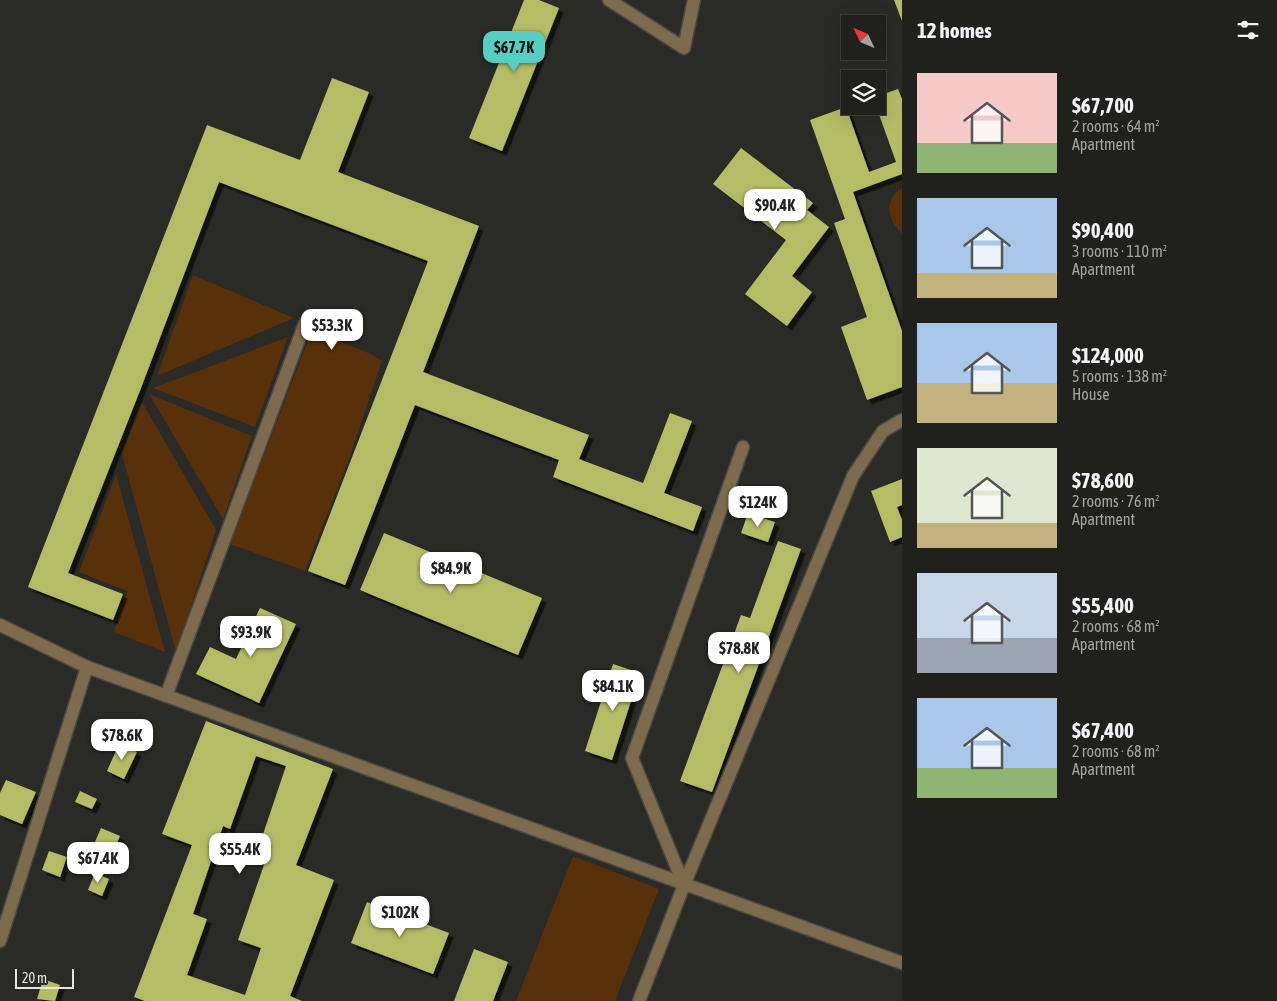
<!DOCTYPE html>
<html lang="en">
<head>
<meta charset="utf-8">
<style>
  :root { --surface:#20201c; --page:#282825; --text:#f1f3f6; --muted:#a2a3a3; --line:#3d3e3b; --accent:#56cec3 }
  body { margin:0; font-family:"Asap Condensed",sans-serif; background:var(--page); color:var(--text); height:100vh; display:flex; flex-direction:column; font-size:19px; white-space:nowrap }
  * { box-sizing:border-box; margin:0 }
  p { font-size:16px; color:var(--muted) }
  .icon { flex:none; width:28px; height:28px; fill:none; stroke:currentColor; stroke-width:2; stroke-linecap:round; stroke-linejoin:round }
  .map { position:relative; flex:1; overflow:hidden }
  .panel { display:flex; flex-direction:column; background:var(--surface); width:375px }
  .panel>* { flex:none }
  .needle { width:32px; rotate:314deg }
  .tools { position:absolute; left:841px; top:15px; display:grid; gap:10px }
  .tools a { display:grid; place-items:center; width:45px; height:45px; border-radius:0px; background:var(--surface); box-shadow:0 5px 20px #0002,0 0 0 1px var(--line); font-size:25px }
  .scale { position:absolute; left:15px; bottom:12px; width:59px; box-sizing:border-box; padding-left:5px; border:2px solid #e6e5e3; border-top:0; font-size:14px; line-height:18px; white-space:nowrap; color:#e6e5e3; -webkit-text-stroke:4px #2a2a26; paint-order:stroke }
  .price { position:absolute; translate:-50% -42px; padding:0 11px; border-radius:10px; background:#fff; color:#222; font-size:16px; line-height:32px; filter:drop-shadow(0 1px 2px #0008) }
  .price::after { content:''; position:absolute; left:50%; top:30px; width:15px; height:11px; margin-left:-8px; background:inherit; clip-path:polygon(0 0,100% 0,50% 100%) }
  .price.current { background:var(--accent); color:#111 }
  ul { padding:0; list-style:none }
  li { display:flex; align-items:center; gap:15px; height:125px; padding:0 15px }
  li span { display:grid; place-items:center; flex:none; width:140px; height:100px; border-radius:0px; color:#555 }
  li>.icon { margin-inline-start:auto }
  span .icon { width:60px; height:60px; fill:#fffc; stroke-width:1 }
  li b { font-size:21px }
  h2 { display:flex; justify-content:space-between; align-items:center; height:60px; padding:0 15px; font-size:21px }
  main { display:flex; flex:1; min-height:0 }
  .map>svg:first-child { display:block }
  .green { fill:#58300a }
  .building { fill:#b4bc66; fill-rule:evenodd; filter:url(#shadow) }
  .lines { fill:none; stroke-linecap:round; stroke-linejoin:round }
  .minor-casing { stroke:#484844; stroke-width:15 }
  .minor { stroke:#7e6a4c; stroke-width:12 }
</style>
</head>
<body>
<main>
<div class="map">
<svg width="902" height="1001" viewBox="0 0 902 1001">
  <defs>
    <filter id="shadow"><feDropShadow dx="4.5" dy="4.5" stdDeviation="0" flood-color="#0009"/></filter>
  </defs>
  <rect width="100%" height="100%" fill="#2a2a26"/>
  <!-- green -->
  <g class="green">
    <path d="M902,188v46c-15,-15 -19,-34 0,-46z"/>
    <path d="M193,275l101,43 -137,58z"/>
    <path d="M312,330l59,24 11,7 -34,101 -43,109 -75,-27z"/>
    <path d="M288,337l-33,90 -102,-39z"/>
    <path d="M149,394l103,42 -29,83z"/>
    <path d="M142,402l74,128 -40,122 -54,-198z"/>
    <path d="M116,474l49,178 -51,-20 13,-41 -48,-19z"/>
    <path d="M573,856l86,33 -44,112h-99z"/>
  </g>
  <!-- building -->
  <g class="building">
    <path d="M524,0h15l20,8 -57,143 -33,-13z"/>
    <path d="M894,0h8v21z"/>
    <path d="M332,78l37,14 -31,80 141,54 -56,146 166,63 -10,24 64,24 27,-70 22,8 -28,72 38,14 -9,24 -140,-54 6,-17 -144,-55 -70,180 -37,-14 120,-310 -209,-79 -78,206 -73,185 55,21 -10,26 -85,-33 179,-462 93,35z"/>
    <path d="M898,89l4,10v75l-49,18 49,139v56l-35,13 -26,-73 26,-10 -33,-94 11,-4 -35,-99 36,-13 23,65 27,-10 -20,-56 2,-10z"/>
    <path d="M741,148l72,55 -6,7 22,17 -37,49 20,16 -25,34 -42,-32 41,-54 -73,-56z"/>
    <path d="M902,479v26l-5,2 5,13v17l-12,5 -19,-51z"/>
    <path d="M748,513l27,9 -7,20 -27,-9z"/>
    <path d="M384,533l158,65 -24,57 -158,-65z"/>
    <path d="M778,541l23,8 -89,243 -32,-11 61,-166 9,3z"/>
    <path d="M260,608l36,16 -37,79 -63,-29 14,-27 26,12z"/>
    <path d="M613,664l27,9 -28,87 -27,-9z"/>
    <path d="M206,721l127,48 -37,96 38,15 -44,116 12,5h-157l-11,-4 58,-152 -30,-11zM256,756l30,10 -30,89 10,4 -28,81 23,8 -16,47 -58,-20 20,-56 -14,-5 30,-88 7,3z"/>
    <path d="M119,744l18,8 -13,27 -17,-8z"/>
    <path d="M6,780l30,12 -14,32 -22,-9v-22z"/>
    <path d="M80,791l17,8 -5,10 -17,-7z"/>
    <path d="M101,828l19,8 -10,23 -19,-8z"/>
    <path d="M49,851l18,6 -7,20 -18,-7z"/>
    <path d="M95,873l14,6 -7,17 -14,-6z"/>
    <path d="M367,902l82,31 -16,41 -82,-31z"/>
    <path d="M474,949l34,13 -15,39h-39z"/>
    <path d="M43,979l17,6 -5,16 -18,-2z"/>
  </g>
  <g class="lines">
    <!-- minor casing -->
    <g class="minor-casing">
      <g id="minor">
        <path d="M609,0l75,48 10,-48"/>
        <path d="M0,625l87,42 815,296"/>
        <path d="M166,696l139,-373"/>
        <path d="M684,885l-52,-127 111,-311"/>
        <path d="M0,941l87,-274"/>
        <path d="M639,1001l45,-116 169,-409 30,-45 19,-11"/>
      </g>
    </g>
    <!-- minor -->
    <use href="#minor" class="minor"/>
  </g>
</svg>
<div class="tools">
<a><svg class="needle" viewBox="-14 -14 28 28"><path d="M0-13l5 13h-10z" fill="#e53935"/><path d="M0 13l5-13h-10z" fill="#a2a3a3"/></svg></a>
<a><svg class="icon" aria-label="layers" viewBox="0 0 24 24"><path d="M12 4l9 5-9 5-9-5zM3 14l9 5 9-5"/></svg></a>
</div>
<div class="scale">20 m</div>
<b class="price current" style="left:514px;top:73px">$67.7K</b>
<b class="price" style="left:775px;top:231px">$90.4K</b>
<b class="price" style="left:332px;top:351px">$53.3K</b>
<b class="price" style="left:758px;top:528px">$124K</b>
<b class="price" style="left:451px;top:594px">$84.9K</b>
<b class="price" style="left:251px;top:658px">$93.9K</b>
<b class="price" style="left:739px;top:674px">$78.8K</b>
<b class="price" style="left:613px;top:712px">$84.1K</b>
<b class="price" style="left:122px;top:761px">$78.6K</b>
<b class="price" style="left:240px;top:875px">$55.4K</b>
<b class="price" style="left:98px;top:884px">$67.4K</b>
<b class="price" style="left:400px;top:938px">$102K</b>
</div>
<section class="panel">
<h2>12 homes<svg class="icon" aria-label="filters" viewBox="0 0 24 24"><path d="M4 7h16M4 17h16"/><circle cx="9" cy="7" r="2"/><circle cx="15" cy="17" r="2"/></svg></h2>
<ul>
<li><span style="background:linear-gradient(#f6c9c9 70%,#8fb573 0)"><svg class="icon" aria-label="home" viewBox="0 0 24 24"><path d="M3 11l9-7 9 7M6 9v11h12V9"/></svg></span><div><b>$67,700</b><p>2 rooms · 64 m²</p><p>Apartment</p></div></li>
<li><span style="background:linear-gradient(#a9c7e8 75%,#c2b280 0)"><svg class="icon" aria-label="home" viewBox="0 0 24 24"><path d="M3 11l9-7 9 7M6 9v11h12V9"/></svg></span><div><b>$90,400</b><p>3 rooms · 110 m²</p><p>Apartment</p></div></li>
<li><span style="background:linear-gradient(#a9c7e8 60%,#c2b280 0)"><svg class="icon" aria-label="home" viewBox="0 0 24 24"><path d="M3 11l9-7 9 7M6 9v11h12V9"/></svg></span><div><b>$124,000</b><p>5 rooms · 138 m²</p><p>House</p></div></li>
<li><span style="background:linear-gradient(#dfe7d0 75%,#c2b280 0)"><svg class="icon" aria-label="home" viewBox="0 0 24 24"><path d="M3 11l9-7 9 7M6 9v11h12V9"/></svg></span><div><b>$78,600</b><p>2 rooms · 76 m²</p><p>Apartment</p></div></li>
<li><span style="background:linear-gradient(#c9d6e8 65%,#9aa5b1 0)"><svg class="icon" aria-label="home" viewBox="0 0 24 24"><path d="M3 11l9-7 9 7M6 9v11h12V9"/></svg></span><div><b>$55,400</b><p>2 rooms · 68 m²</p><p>Apartment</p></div></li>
<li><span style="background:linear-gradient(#a9c7e8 70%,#8fb573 0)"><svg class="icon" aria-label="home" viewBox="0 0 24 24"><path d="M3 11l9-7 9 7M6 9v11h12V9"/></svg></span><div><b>$67,400</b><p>2 rooms · 68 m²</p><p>Apartment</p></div></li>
</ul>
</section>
</main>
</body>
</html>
